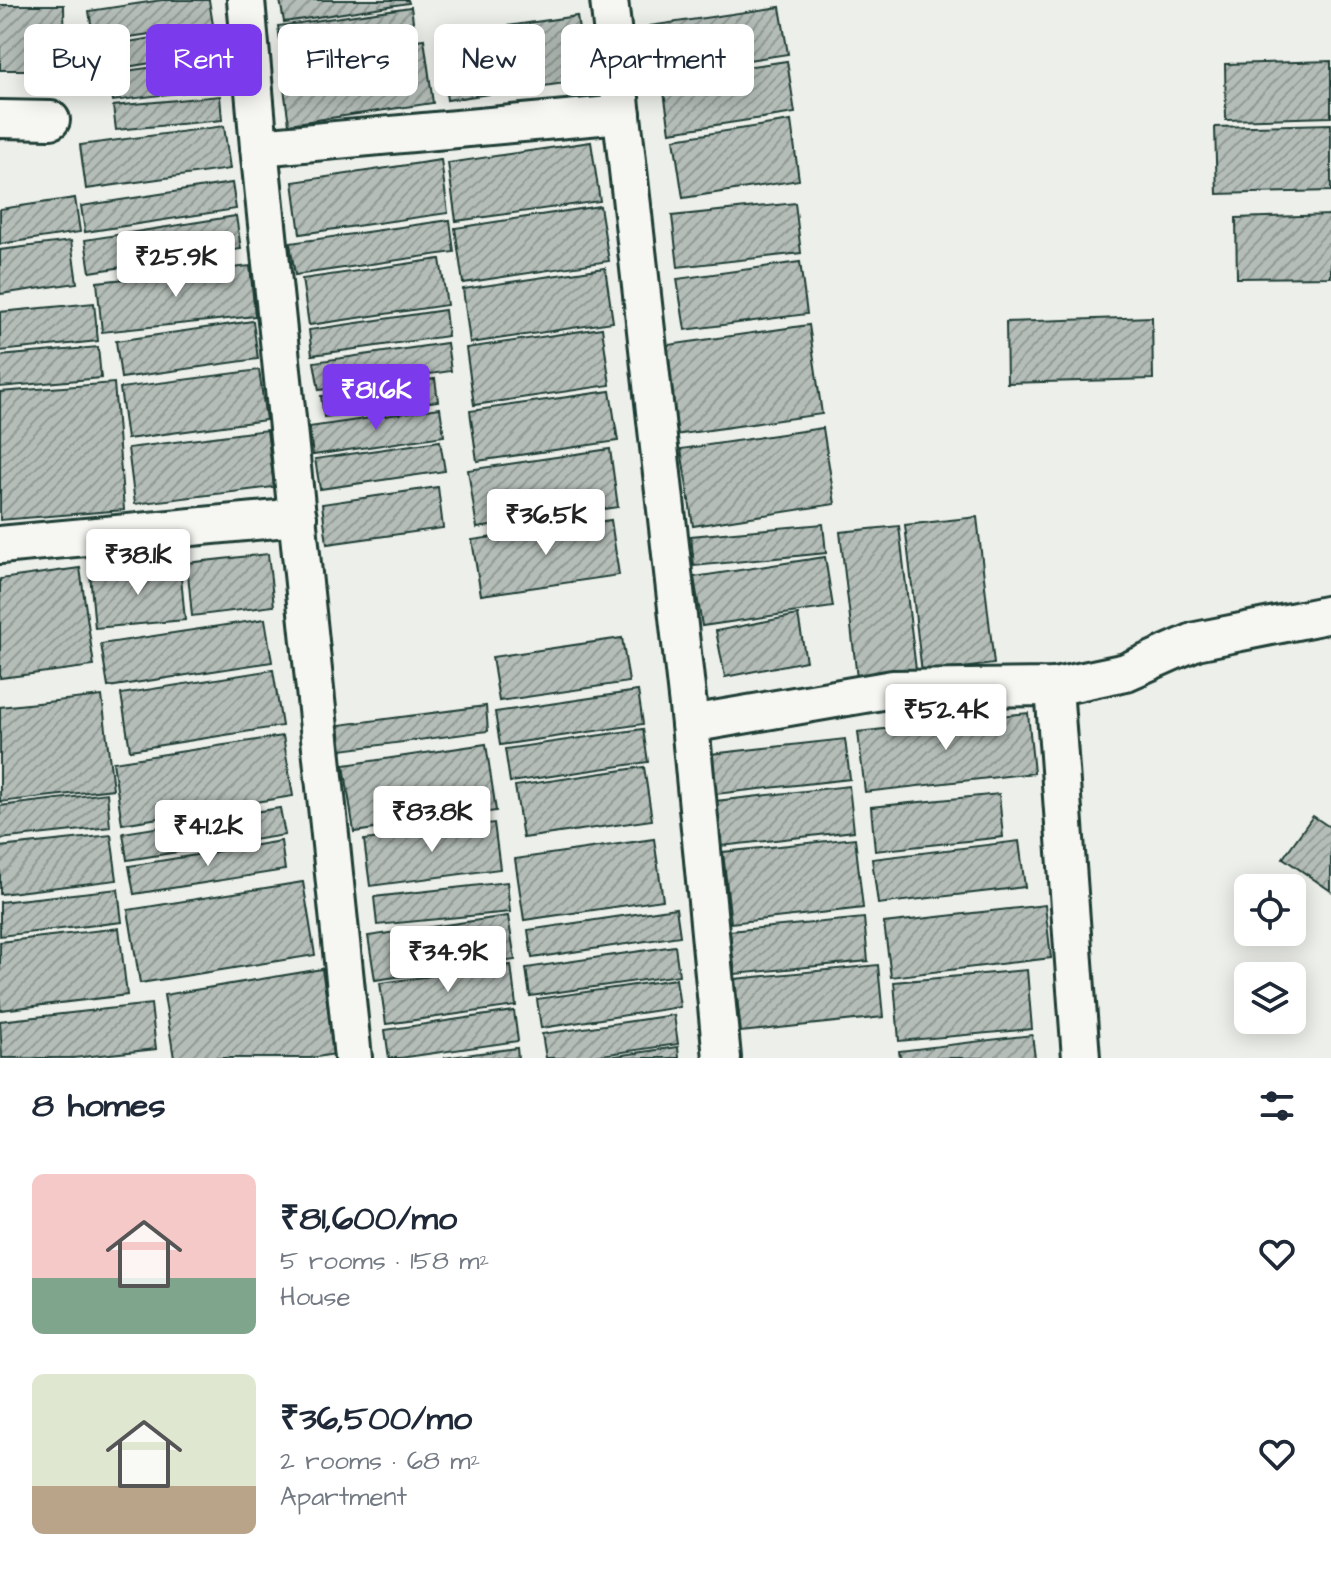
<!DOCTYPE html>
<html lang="en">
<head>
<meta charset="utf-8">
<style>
  :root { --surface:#fff; --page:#f6f6f7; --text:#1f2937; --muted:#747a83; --accent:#7c3aed }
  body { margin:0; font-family:"Architects Daughter",sans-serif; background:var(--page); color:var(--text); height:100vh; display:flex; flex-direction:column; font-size:30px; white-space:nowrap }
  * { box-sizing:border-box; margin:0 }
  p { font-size:26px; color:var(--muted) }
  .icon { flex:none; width:44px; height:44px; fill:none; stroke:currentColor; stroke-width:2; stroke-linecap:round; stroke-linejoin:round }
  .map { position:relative; height:1058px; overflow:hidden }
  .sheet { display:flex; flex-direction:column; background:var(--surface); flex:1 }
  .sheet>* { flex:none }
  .guide { position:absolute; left:24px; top:24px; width:800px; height:72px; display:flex; gap:16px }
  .fabs { position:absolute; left:1234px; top:874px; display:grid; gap:16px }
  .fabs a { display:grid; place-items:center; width:72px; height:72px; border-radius:12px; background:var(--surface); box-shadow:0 4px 20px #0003; font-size:40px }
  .price { position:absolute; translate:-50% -68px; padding:0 18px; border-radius:8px; background:#fff; color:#222; font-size:26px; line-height:52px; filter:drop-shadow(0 2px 4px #0008) }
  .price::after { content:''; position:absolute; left:50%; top:48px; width:24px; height:18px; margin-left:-12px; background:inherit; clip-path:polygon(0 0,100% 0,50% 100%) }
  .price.selected { background:var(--accent); color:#fff }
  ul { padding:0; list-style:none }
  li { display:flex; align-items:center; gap:24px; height:200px; padding:0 32px }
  li span { display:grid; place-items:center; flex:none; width:224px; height:160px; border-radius:12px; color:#555 }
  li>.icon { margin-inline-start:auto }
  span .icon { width:96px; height:96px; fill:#fffc; stroke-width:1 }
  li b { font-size:34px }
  h2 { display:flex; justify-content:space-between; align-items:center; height:96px; padding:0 32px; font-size:34px }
  .pill { padding:0 28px; border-radius:12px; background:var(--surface); box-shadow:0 4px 20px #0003; font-size:28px; line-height:72px }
  .pill.selected { background:var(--accent); color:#fff }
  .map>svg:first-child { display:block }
  .building { fill:url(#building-hatch); stroke:#1f3d34; stroke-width:2 }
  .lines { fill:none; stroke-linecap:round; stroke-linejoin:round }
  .minor-casing { stroke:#1f3d34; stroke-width:42 }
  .minor { stroke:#f6f6f2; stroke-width:36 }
</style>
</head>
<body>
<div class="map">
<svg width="1331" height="1058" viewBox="0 0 1331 1058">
  <defs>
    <pattern id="building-hatch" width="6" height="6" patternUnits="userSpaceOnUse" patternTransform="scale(2)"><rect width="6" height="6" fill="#b4bdb8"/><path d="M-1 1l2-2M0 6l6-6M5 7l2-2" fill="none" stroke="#929b96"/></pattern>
  </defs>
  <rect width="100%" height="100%" fill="#edefea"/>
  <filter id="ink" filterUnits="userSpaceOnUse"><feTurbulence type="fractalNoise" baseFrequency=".0125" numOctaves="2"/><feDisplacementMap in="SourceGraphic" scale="16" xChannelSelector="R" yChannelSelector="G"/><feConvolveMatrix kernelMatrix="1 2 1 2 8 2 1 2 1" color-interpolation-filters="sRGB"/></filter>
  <g filter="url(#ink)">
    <!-- building -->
    <g class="building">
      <path d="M162,0h47l4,25 -119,17 -5,-31z"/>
      <path d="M280,0h128l1,3 -125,19z"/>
      <path d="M0,5h64l1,65h-65z"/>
      <path d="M411,7l4,28 -133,20 -4,-29z"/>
      <path d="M780,7l8,47 -132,20 -7,-48z"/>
      <path d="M577,16l9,64 -139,20 -9,-64z"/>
      <path d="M221,27l5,24 -125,20 -4,-24z"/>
      <path d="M424,39l9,64 -144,21 -9,-64z"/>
      <path d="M215,59l3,29 -105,13 -3,-28z"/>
      <path d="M787,61l8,52 -125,19 -8,-53z"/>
      <path d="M1331,61v56l-105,3 -1,-56z"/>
      <path d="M220,96l2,24 -106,10 -3,-24z"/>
      <path d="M791,121l8,59 -116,18 -9,-59z"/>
      <path d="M1331,124v67l-114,3 -2,-67z"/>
      <path d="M224,126l6,43 -144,20 -6,-44z"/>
      <path d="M591,142l9,59 -144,20 -8,-58z"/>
      <path d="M441,160l7,53 -148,21 -7,-52z"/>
      <path d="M232,183l4,26 -151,23 -4,-26z"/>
      <path d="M75,198l5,34 -80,12v-35z"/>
      <path d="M795,203l6,50 -123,14 -6,-51z"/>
      <path d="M600,206l9,55 -146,22 -8,-55z"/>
      <path d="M1331,215v62l-94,1 -1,-60z"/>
      <path d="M236,216l5,33 -151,23 -5,-32z"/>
      <path d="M450,220l4,32 -159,23 -5,-32z"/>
      <path d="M71,241l6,42 -77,11v-44z"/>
      <path d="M440,259l7,46 -138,20 -7,-46z"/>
      <path d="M800,262l7,52 -122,16 -8,-51z"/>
      <path d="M250,266l5,50 -153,16 -5,-50z"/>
      <path d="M605,268l8,54 -143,21 -7,-54z"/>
      <path d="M94,303l4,38 -98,10v-39z"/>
      <path d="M445,310l3,26 -136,19 -3,-25z"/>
      <path d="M1152,317l1,62 -146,4 -1,-61z"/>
      <path d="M253,321l5,38 -137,19 -5,-37z"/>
      <path d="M809,325l13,89 -148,21 -13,-89z"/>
      <path d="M602,328l8,57 -136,20 -8,-57z"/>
      <path d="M447,343l4,28 -132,19 -5,-28z"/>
      <path d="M98,347l3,31 -101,9v-31z"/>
      <path d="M259,370l7,50 -139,19 -7,-51z"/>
      <path d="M435,379l3,22 -114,16 -3,-21z"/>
      <path d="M114,383l10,127 -124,10v-128z"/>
      <path d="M610,391l8,50 -141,20 -7,-50z"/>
      <path d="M440,408l4,28 -131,19 -4,-28z"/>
      <path d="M823,428l12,76 -142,22 -12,-77z"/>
      <path d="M267,430l7,57 -139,17 -7,-56z"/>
      <path d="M440,441l5,30 -125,18 -5,-30z"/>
      <path d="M610,449l8,58 -141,21 -9,-58z"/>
      <path d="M438,487l5,41 -116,16 -5,-40z"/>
      <path d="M977,517l17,147 -72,9 -17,-148z"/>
      <path d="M611,520l8,55 -138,20 -9,-55z"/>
      <path d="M823,524l3,29 -132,13 -3,-30z"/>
      <path d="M899,526l17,144 -59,8 -17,-146z"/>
      <path d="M268,554l6,52 -82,10 -5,-53z"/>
      <path d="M825,557l8,50 -131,19 -8,-49z"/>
      <path d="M180,566l5,54 -90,8 -5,-54z"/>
      <path d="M80,568l14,98 -94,12v-99z"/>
      <path d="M798,615l8,46 -81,16 -9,-46z"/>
      <path d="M265,619l7,43 -164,25 -7,-43z"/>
      <path d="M622,638l7,44 -130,19 -7,-44z"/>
      <path d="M273,670l9,56 -152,24 -9,-56z"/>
      <path d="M638,691l5,33 -143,21 -5,-33z"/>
      <path d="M102,696l11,93 -113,13v-95z"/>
      <path d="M486,706l2,25 -146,19 -3,-25z"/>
      <path d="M1028,713l6,60 -169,19 -7,-60z"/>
      <path d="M643,729l5,33 -138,20 -5,-33z"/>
      <path d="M283,736l10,60 -171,28 -9,-62z"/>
      <path d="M845,739l5,40 -143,16 -5,-40z"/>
      <path d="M486,744l10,67 -142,21 -10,-67z"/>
      <path d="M644,767l8,53 -129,18 -8,-52z"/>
      <path d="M849,786l5,45 -133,15 -5,-45z"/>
      <path d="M107,793l3,34 -110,12v-33z"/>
      <path d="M999,794l4,43 -128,14 -4,-44z"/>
      <path d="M280,808l5,27 -158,25 -4,-27z"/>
      <path d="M1313,816l18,12v63l-48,-33z"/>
      <path d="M494,823l6,46 -130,17 -6,-46z"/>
      <path d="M111,835l6,45 -117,14v-47z"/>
      <path d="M855,838l8,70 -132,15 -8,-71z"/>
      <path d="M654,839l9,61 -139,20 -9,-61z"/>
      <path d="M281,841l4,29 -151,24 -5,-28z"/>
      <path d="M1019,841l6,46 -147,17 -6,-45z"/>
      <path d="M303,882l12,73 -175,28 -12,-73z"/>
      <path d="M507,882l3,30 -133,13 -3,-28z"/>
      <path d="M118,889l4,33 -122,14v-34z"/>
      <path d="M1045,905l6,53 -160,19 -7,-54z"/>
      <path d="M676,908l4,28 -148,22 -4,-28z"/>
      <path d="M508,916l7,44 -140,20 -7,-44z"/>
      <path d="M864,918l4,43 -133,13 -5,-43z"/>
      <path d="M119,928l8,67 -127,15v-68z"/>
      <path d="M675,946l4,29 -149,21 -4,-28z"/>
      <path d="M511,965l5,41 -130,18 -6,-41z"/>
      <path d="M878,965l5,52 -142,15 -6,-53z"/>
      <path d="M322,969l13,85 -24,4h-137l-10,-63z"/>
      <path d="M1027,970l5,59 -133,12 -5,-59z"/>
      <path d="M676,979l4,28 -139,21 -4,-29z"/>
      <path d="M151,1004l5,45 -83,9h-71l-2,-37z"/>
      <path d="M514,1011l4,30 -118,17h-11l-4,-28z"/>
      <path d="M674,1015l4,29 -97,14h-35l-4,-24z"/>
      <path d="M1032,1035l3,23h-135l-1,-7z"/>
      <path d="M678,1047l1,11h-77z"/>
      <path d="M517,1048l1,10h-74z"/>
    </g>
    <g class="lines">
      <!-- minor casing -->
      <g class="minor-casing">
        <g id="minor">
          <path d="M246,0l13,147 94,911"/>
          <path d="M609,0l81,724 32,334"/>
          <path d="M0,119l51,1"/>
          <path d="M259,147l363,-33"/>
          <path d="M0,545l298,-28"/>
          <path d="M1054,687l27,371"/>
          <path d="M690,724l203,-35 161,-2 72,-15 70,-31 135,-27"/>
        </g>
      </g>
      <!-- minor -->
      <use href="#minor" class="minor"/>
    </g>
  </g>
</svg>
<div class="fabs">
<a><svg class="icon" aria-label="locate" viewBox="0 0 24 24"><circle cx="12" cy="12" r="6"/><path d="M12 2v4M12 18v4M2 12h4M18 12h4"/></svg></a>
<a><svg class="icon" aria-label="layers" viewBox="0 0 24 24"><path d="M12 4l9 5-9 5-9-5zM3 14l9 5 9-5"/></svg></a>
</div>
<b class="price" style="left:176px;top:299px">₹25.9K</b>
<b class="price selected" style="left:376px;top:432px">₹81.6K</b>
<b class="price" style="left:546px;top:557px">₹36.5K</b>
<b class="price" style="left:138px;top:597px">₹38.1K</b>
<b class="price" style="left:946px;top:752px">₹52.4K</b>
<b class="price" style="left:432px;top:854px">₹83.8K</b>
<b class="price" style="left:208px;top:868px">₹41.2K</b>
<b class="price" style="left:448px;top:994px">₹34.9K</b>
<div class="guide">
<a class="pill">Buy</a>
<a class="pill selected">Rent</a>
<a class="pill">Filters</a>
<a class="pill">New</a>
<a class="pill">Apartment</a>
</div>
</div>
<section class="sheet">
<h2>8 homes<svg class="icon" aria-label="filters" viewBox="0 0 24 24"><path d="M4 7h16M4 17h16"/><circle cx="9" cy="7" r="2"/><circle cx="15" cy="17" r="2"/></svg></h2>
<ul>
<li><span style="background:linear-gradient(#f6c9c9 65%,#7fa58c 0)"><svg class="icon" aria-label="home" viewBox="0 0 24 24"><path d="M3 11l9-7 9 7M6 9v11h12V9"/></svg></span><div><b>₹81,600/mo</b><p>5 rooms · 158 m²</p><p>House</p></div><svg class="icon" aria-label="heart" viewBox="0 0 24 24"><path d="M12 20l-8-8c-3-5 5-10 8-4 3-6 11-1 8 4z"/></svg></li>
<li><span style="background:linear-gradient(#dfe7d0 70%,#b9a48a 0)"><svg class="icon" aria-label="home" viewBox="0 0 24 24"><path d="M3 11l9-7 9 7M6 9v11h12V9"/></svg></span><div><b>₹36,500/mo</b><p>2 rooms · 68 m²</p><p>Apartment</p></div><svg class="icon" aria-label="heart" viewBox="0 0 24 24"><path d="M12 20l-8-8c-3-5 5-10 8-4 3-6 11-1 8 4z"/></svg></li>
</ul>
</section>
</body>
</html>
